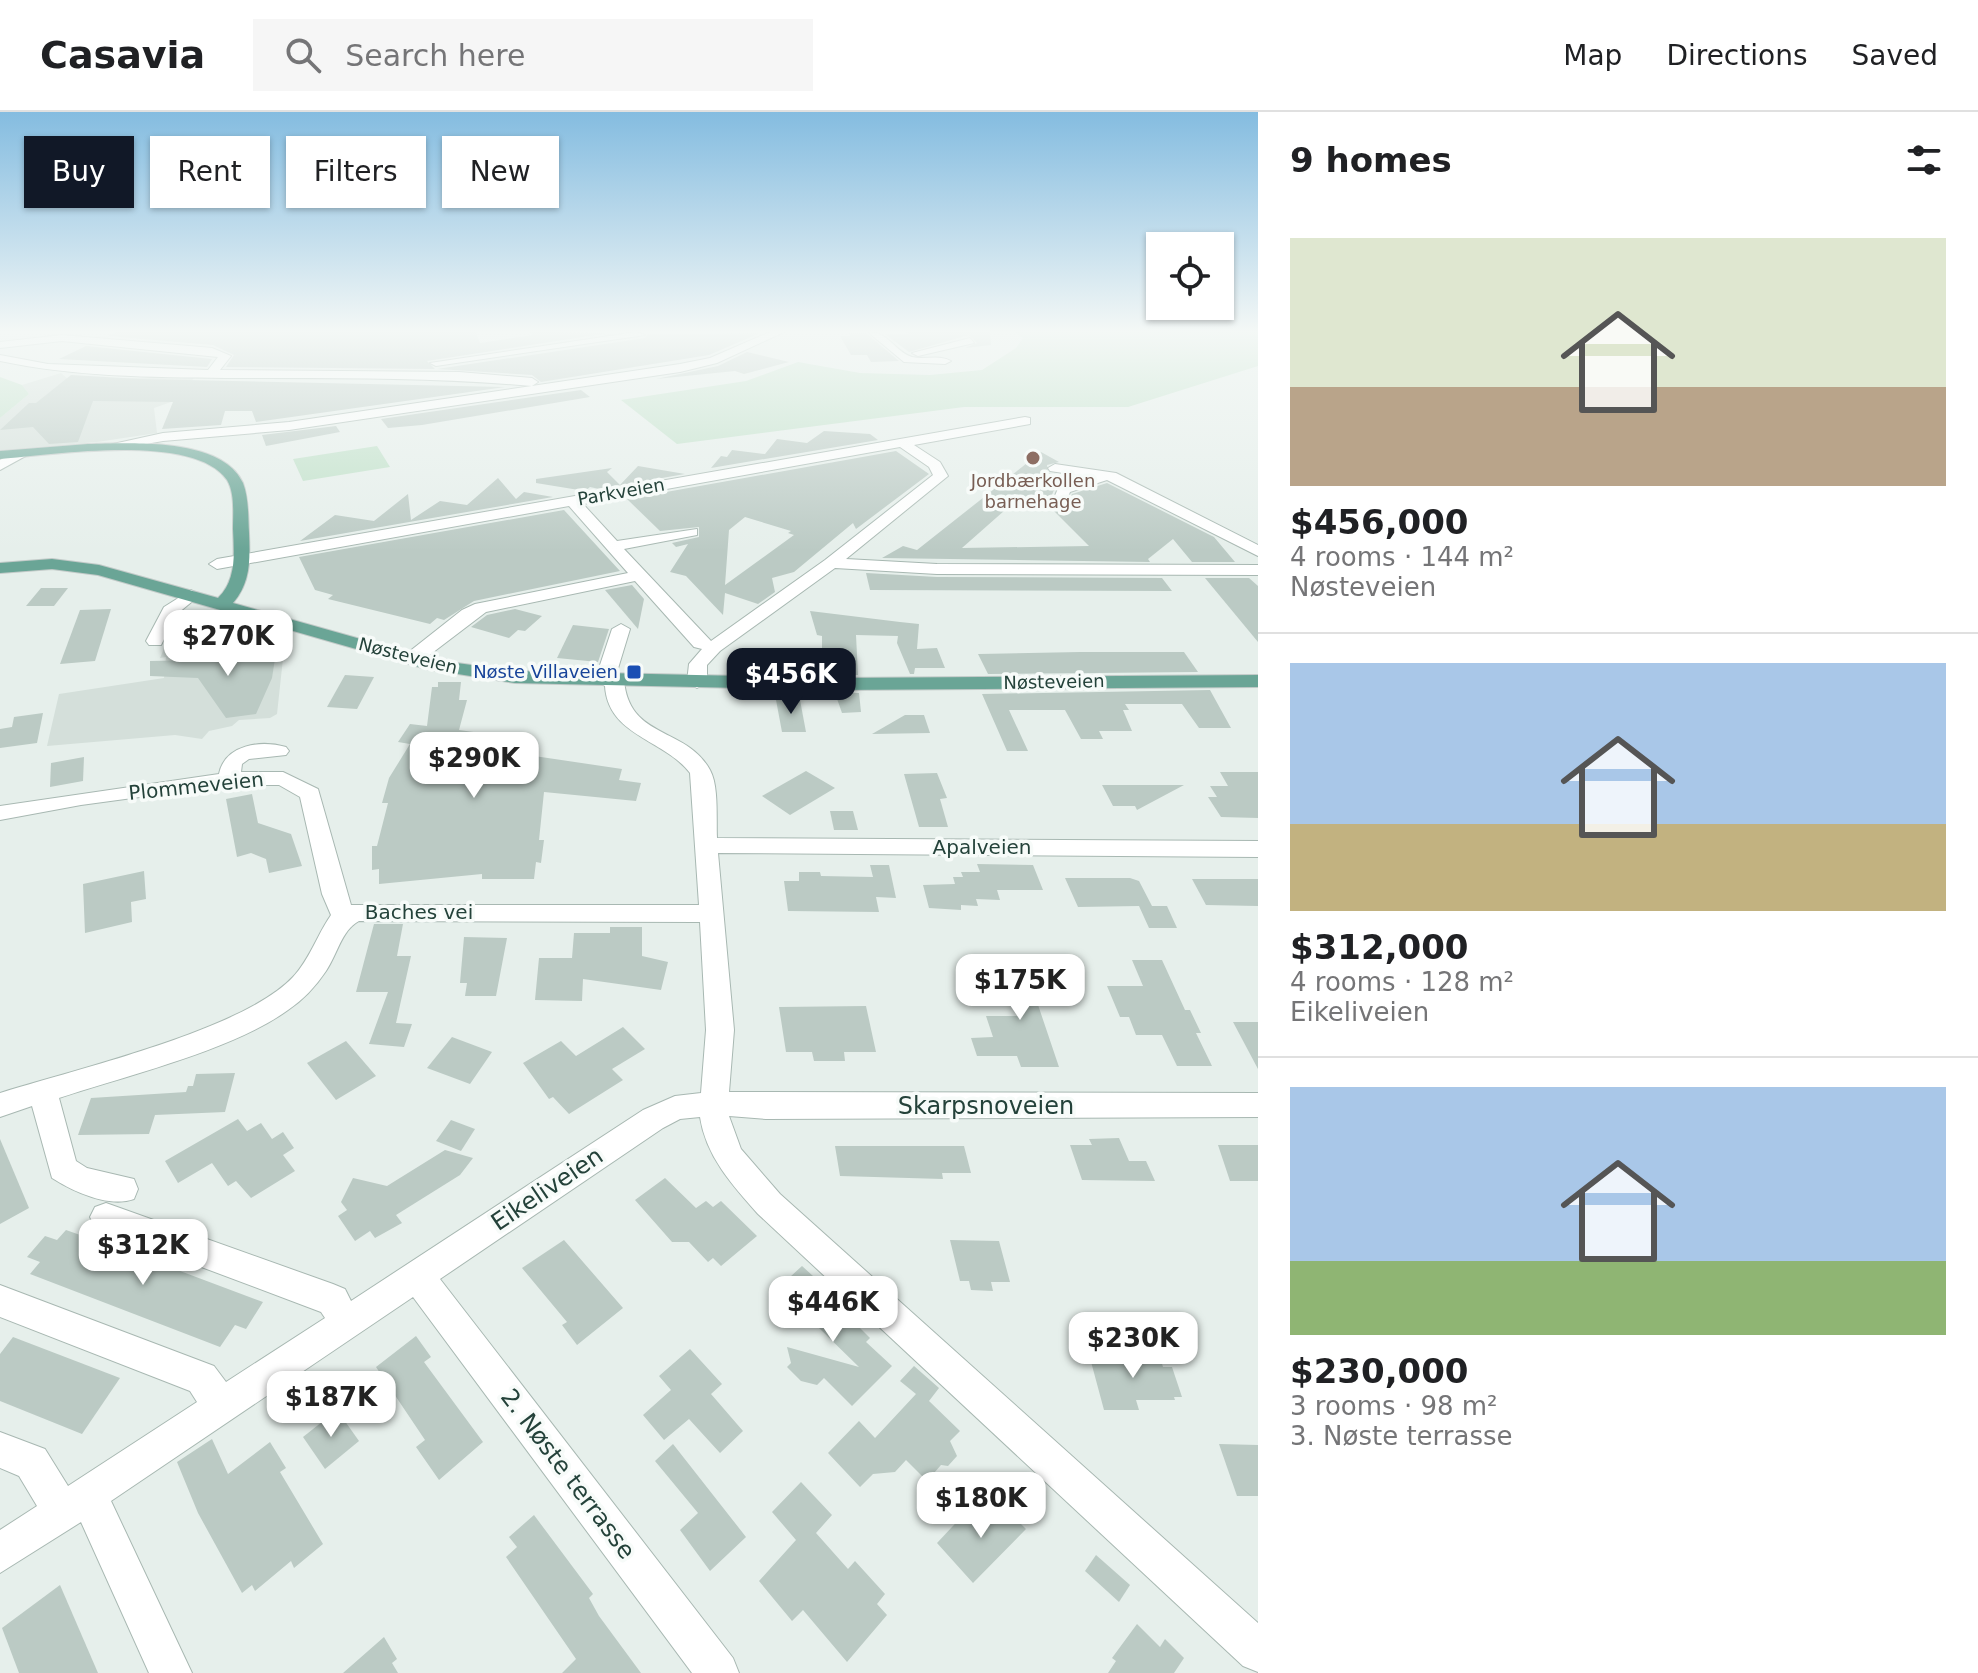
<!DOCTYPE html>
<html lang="en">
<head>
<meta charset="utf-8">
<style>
  :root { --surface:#fff; --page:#f6f6f6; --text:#202124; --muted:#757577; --line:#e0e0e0; --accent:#111827 }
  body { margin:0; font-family:"DejaVu Sans",sans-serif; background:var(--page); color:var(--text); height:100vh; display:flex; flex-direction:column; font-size:30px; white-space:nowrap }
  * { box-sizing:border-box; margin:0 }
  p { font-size:26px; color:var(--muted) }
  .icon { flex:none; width:44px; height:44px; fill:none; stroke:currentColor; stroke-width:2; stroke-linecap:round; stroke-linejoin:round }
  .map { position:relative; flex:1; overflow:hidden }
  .panel { display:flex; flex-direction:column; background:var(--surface); width:720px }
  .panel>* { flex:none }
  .top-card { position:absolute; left:24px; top:24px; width:760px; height:72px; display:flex; gap:16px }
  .buttons { position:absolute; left:1146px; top:120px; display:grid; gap:16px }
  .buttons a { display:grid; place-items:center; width:88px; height:88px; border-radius:0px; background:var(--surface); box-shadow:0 2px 6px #0004; font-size:40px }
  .price { position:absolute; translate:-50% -68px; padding:0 18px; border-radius:16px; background:#fff; color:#222; font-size:26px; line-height:52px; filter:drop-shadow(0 2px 4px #0008) }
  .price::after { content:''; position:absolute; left:50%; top:48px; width:24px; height:18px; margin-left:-12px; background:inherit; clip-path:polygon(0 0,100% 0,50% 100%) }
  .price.current { background:var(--accent); color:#fff }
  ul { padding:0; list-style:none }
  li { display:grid; align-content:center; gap:16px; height:424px; padding:0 32px }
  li+li { border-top:2px solid var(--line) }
  li span { display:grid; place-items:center; height:248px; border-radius:0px; color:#555 }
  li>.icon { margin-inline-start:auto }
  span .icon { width:144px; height:144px; fill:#fffc; stroke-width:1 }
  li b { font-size:34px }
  h2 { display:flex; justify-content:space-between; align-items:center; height:96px; padding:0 32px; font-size:34px }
  .chip { padding:0 28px; border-radius:0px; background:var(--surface); box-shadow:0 2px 6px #0004; font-size:28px; line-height:72px }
  .chip.current { background:var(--accent); color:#fff }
  header { display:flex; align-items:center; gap:48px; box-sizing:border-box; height:112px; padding:0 40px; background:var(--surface); border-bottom:2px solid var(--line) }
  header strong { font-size:38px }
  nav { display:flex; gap:44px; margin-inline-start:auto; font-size:28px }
  .search { width:560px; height:72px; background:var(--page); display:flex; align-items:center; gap:20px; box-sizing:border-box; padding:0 28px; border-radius:0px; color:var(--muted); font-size:30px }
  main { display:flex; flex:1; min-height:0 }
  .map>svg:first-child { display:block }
  .built { fill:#d4dfda }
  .green { fill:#bfe0c8 }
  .building { fill:#bbcac4; fill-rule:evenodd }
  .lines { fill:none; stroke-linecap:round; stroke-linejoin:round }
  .minor-casing { stroke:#a8b8b2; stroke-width:2 }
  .major-casing { stroke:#c2cac8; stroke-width:2 }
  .minor { fill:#fff; fill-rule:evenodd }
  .major { fill:#6aa596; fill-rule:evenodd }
  .education-dot { fill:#8d6e63; stroke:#f7fbf9; stroke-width:3 }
  .transit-dot { fill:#1a4fb4; stroke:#f7fbf9; stroke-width:3 }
  .labels { text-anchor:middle; stroke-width:7; stroke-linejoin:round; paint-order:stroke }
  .far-education-label { font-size:18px; fill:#785e54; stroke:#f7fbf9 }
  .far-street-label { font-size:18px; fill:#24423a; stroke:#f7fbf9 }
  .far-transit-label { font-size:18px; fill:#164399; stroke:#f7fbf9; text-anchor:end }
  .street-label { font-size:20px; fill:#24423a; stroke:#f7fbf9 }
  .near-street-label { font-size:24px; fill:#24423a; stroke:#f7fbf9 }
</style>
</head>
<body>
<header>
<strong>Casavia</strong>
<div class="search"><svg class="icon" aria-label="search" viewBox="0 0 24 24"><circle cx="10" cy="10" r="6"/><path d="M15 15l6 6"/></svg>Search here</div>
<nav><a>Map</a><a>Directions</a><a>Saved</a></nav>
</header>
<main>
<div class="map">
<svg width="1258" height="1561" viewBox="0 0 1258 1561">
  <rect width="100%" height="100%" fill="#e6efeb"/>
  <!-- built -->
  <g class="built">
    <path d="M61,261l8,7 127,-4 -25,26 -17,6 3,25 -60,9 -97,8v-32l29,-24 -7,-9z"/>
    <path d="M191,500l4,7 90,21 -8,74 -7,4 -31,2 -7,6 -23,5 -7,8 -27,-4 -128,11 12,-52 105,-16 2,-21 -6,1 5,-12 13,-28z"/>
  </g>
  <!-- green -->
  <g class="green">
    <path d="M1015,220h243v34l-130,41h-164l-287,37 -56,-44 125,-19 52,-19 62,11 70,2 52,-5 34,-22 7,-10z"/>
    <path d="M0,265l22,8 7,9 -29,24z"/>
    <path d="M377,334l13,21 -87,14 -10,-22z"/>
  </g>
  <!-- building -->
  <g class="building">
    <path d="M116,220h360l4,11 53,-8 -3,-3 78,1 -181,28 8,8 -209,-2 8,-12 -21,-10 -105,-9z"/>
    <path d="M905,220h85l1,13 -26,3 12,-5 -8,-8 -60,17 -24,-18h24z"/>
    <path d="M760,221l-51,22 -168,27 -9,-7 -95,-6 208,-31 3,-4z"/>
    <path d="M849,221h17l33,28 -28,1 -4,-7h-16l-11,-19h10z"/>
    <path d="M86,234l126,13 -5,8 -148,-8z"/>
    <path d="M747,240l42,10 -45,12 -9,-3 -79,8 62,-13z"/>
    <path d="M71,263l69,4 365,8 -249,35 -4,-11h-27l-4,14 -59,4 11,-27 -80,-1 -15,41 -29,2 -16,-17 -33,3 29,-27h7z"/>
    <path d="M581,278l9,7 -168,28 -34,3 -7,-9z"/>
    <path d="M336,314l4,6 -74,14 -4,-11z"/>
    <path d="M824,319l46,3 8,6 -167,28 10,-12 6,1 5,-7 33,4 12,-15 30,4z"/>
    <path d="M896,339l33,23 -73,55 -3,-6 -59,49 -22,6 3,14 -17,12 -33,-11 -2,22 -37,-39 -16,-4 18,-28 -12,3 -4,-4 27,-6v-10l-39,4 -33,-32zM745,405l46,14 -3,2 6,2 -69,50 4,-55z"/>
    <path d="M1041,340l18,10 -12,3 1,8 27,5 -19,7 -7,17 3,6 12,1 8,-15 35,-11 107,54 21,25h-43l-19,-23 -25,20 2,3 -268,-4 21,-12 14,4zM1038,383l51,51 -127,2 51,-45 13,3z"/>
    <path d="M638,354l47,8 -86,15 -9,-2 -5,4 -49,-8v-4l76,-11 -5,4 13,13z"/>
    <path d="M498,366l18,21 8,-7 29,5 -253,44 35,-26 39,6 34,-27 3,26 29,-19 27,4z"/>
    <path d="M564,398l56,61 -146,30 -30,19 -7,-2 -7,6 -102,-25 5,-4 -18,-5 -16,-33z"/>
    <path d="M866,461l71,4 225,1 10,13 -302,-1z"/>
    <path d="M1205,466h44l9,8v56z"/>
    <path d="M632,473l12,14 -6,30 -33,-39z"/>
    <path d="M41,476h27l-14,18h-28z"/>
    <path d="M111,497l-16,52 -35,3 20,-54z"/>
    <path d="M515,497l27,7 -17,15 -7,-1 -9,8 -38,-11 16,-12z"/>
    <path d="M810,499l90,11 -1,6 1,-6 19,2 -2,25 20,-1 8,20h-30l-1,6h-4l-13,-31 1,-7 -42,-1 2,40h-28l-8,-23v-16l-5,-1z"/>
    <path d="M573,513l36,4 -11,33 -41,-4z"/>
    <path d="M243,533l34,1 -5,32 -16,36 -30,4 -28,-40 -48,-2v-15l96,-2z"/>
    <path d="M1080,540h104l14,20 -210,2 -10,-20z"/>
    <path d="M345,563l29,2 -17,32 -30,-2z"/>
    <path d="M438,570h23l-2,18h8l-8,30 43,6 -3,5h17l-2,12 108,16 -3,11 22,3 -5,18 -92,-9 -5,48h5l-3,23 -5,-1 -2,17h-52v-5l-103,10v-15l-7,1v-24h5l11,-43h-6l7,-25 21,-34 -12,-2 12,-18 17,2 5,-39h6z"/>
    <path d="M1210,578l21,38h-32l-17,-24h-57l4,6h-6l9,21h-33l4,8h-22l-16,-29h-56l19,41h-21l-25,-57z"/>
    <path d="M835,581h24l2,19 -19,1z"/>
    <path d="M776,588h24l6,32h-24z"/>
    <path d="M43,601l-6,30 -37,5v-19l12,-2 2,-10z"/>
    <path d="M905,603h19l6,18 -58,1z"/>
    <path d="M84,645l-1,24 -33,6 1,-24z"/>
    <path d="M806,659l29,17 -45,27 -28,-19z"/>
    <path d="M1220,660h38v46l-37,-1 -13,-20h9l-7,-11h18z"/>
    <path d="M937,661l10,25 -7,1 8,28h-29l-15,-53z"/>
    <path d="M1102,673h82l-47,25 -2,-4h-22z"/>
    <path d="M252,682l6,29 33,11 11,32 -33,7 -3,-14 -15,-6 -14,4 -11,-58z"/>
    <path d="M830,699h23l5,19h-24z"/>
    <path d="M977,752l56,1 10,25h-46l3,10 -24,-1 2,7 -17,-1v5l-32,-2 -6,-23 32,-1 -2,-7h10l-2,-5h19z"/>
    <path d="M870,753h19l7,33 -20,-1 3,15 -91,-1 -4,-30h15v-9h21l1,4 52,1z"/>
    <path d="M144,759l2,28 -15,3 1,20 -47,11 -2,-49z"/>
    <path d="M1065,766h65l9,3 13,25h15l10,22h-28l-10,-22 -61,1z"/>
    <path d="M1192,767h66v27l-52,-1z"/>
    <path d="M374,812h29l-6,32h14l-15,67 16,1 -8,23 -35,-3 19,-52h-32z"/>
    <path d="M610,815h32v29l26,6 -7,28 -78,-11 -1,22 -47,-1 4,-42h33l2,-25h36z"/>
    <path d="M464,825l43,1 -11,58h-31l2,-13h-7z"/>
    <path d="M1132,848h30l23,50h5l11,23h-5l16,33h-35l-15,-31h-26l-7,-18h-9l-13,-31h36z"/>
    <path d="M1000,849h33l12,32h-11l25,74h-38l-4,-11h-40l-6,-18 22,-1 -7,-21h33z"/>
    <path d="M866,894l10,46h-32l1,9h-31l-2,-9h-26l-7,-45z"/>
    <path d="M1233,910h25v47z"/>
    <path d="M623,915l22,22 -33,20 11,11 -54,34 -16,-17 -4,2 -26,-36 38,-22 15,15z"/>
    <path d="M452,925l40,15 -22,32 -43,-16z"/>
    <path d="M346,929l30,35 -40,24 -29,-37z"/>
    <path d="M235,961l-10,39 -70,3 -6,19 -71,1 13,-37 95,-6 2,-6h5l3,-12z"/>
    <path d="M238,1007l9,12 14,-8 11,16 11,-7 11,16 -11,7 12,16 -44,27 -15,-17 -8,5 -16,-23 -34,20 -13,-22z"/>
    <path d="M451,1008l24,9 -14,22 -25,-10z"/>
    <path d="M1119,1026l10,23h17l9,20 -73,-1 -12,-35h22l-3,-6z"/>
    <path d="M0,1027l29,69 -29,16z"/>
    <path d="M1218,1033h40v36h-28z"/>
    <path d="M835,1034h129l7,27h-29l1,6 -103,-3z"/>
    <path d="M445,1038l28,8 -13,17 -64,40 6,8 -27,15 -5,-7 -15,10 -17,-25 9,-6 -6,-8 12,-24 34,8z"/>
    <path d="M665,1066l31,30 10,-7 7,6 8,-6 36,35 -36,30 -8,-8 -5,4 -19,-20h-17l-37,-42z"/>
    <path d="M66,1118l82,29 115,43 -17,27 -11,-4 -15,22 -190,-73 10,-12 -13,-5 18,-21 12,4z"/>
    <path d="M564,1128l59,68 -46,37 -15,-20 5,-3 -45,-54z"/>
    <path d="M950,1128l49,1 11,41h-19l2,9 -22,-1 -2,-9h-9z"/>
    <path d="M802,1154l22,20 -9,8 34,32 4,-5 17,17 -4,4 26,24 -40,40 -28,-28 -7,7 -16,-4 -14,-14 4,-4 -4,-16 72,20 -81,-79z"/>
    <path d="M416,1224l15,21 -7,5 59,80 -44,38 -23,-33 9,-7 -49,-73z"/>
    <path d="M13,1225l107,41 -38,56 -82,-33v-47z"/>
    <path d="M690,1237l32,35 -11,10 32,37 -23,22 -31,-34 -25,21 -21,-25 28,-25 -12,-14z"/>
    <path d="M1097,1241l62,1 4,13h9l10,30h-8l1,3h-39l3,10h-35l-14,-52h9z"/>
    <path d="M914,1254l25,22 -10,13 31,30 -10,10 7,15 -9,10 -7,-1 -14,16 -21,-21 -11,12 -22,2 -13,13 -32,-34 31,-32 16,17 41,-44 -16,-13z"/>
    <path d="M337,1298l22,31 -34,28 -22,-32z"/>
    <path d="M212,1327l16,35 42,-32 16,26 -6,4 43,72 -29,24 -3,-7 -36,30 -3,-6 -10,8 -44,-80 -21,-51z"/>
    <path d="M673,1332l73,93 -36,34 -30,-41 18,-17 -43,-52z"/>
    <path d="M1219,1332l39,1v51h-21z"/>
    <path d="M801,1370l31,33 -16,18 32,36 7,-8 30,33 -8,10 10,11 -40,47 -44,-52 -11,11 -33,-40 37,-41 -24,-28z"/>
    <path d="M997,1388l29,29 -53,54 -36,-40 30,-32 10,11z"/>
    <path d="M534,1403l59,79 -4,4 10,18 42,57h-79l14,-14 -70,-102 11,-10 -8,-10z"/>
    <path d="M1096,1443l34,30 -11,17 -34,-31z"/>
    <path d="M60,1473l38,88h-79l-17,-45z"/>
    <path d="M1137,1512l23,23 5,-8 19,19 -10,15h-66l8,-12 -4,-3z"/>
    <path d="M384,1525l13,22 -5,4 6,10h-55z"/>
  </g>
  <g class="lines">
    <!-- minor casing -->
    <g class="minor-casing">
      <g id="minor">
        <path d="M636,220l9,3 -209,31 -6,-3z"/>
        <path d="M770,220h14l-67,31 -37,9 -391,58 -126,11 -52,9 -7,-4 59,-13 126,-11 391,-58 30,-6z"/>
        <path d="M868,220c21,0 26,19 44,25 13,3 27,-3 39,4l-6,3 -41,-2z"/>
        <path d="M62,223l150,13 19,8 -11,14 239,2 73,6 6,4 -6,4c-102,-9 -204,-8 -306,-8 -77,-1 -151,-1 -226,-17v-6l48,9 160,6 10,-13 -156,-16 -62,7v-6z"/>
        <path d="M970,226l4,5 -56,13 -6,-3z"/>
        <path d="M1025,305l5,1v6l-116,21 26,17 8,14 -102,83 91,5 321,1v10l-321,-1 -102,-6 -115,83 -13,14v17l-10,6 -10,-6 2,-18 13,-15 -8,-2 -59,-66 -149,31 -67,51h-14v-8l57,-45 13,-6 153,-31 -59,-67 -352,63 -8,-5 8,-5zM900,335l29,20 4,8 -108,85 -114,81 -87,-92 73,-14v-6l-80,12 -34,-37z"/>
        <path d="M19,338l12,3 -31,17v-10z"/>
        <path d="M1055,352l61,9 142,72v11l-151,-76 -37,12 -6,14h-10l-2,-3 7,-17 30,-9 -39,-6 -2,-3z"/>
        <path d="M191,478l9,5 -23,19 -16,31h-12l-3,-4 18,-34z"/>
        <path d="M621,512l9,5 -14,46 8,5c5,60 62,46 86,90 9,16 6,49 7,68l541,3v16l-540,-4 16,177 -5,62 529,1v24l-492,2 -37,-3 12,33 39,45 478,429v49l-15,-6 -485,-452c-26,-29 -52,-58 -58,-97l-20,2 -17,9 -223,151 293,379 6,15h-47l-279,-376 -302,204 81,172h-43l-68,-151 -81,51v-43l37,-24 -18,-30 -19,-8v-36l45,17 23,37 129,-84 -7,-11 -190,-74v-32l214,81 12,16 99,-64 -4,-6 -226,-85 -5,-10 5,-10 11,-4 227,81 12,5 6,12 292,-191 32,-14 26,-3 5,-63 -6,-108 -341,-1c-18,10 -21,32 -33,50 -10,15 -23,29 -38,39 -55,40 -163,66 -229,88l17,63 11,7 47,11 4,10 -4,10c-25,9 -60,-7 -82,-21l-20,-72 -32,11v-24c73,-23 244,-63 293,-116 17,-18 24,-42 38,-62l-9,-21 -22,-97 -21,-12h-51l-147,20 -81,15v-14l219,-32c6,-30 42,-34 67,-27l3,4 -3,4 -37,4 -7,5 -1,8h42l35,17 33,116h348l-9,-132c-26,-34 -82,-37 -85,-87l-10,-6 17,-51z"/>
      </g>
    </g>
    <!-- major casing -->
    <g class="major-casing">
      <path id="major" d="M88,332c42,-1 134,-7 155,39 6,16 5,34 6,50 1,26 2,49 -16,70l202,57 80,11 319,7 424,-3v12l-424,3 -319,-7 -89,-14 -328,-94 -46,-6 -52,4v-10l52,-4 47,6 119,33c19,-18 16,-45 15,-69 0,-15 2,-36 -6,-49 -33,-48 -176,-25 -227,-21v-8z"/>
    </g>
    <!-- minor -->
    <use href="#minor" class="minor"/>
    <!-- major -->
    <use href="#major" class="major"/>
  </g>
  <!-- sky -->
  <linearGradient id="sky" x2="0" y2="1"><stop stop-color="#84bce0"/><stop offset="0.5" stop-color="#f4f8f6"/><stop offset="1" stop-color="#f4f8f6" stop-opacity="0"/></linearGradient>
  <rect width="1258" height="439" fill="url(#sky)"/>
  <!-- markers -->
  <circle class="education-dot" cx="1033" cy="346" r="8"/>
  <rect class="transit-dot" x="626" y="552" width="16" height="16" rx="4"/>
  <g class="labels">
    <!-- far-education labels -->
    <g class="far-education-label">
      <text x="1033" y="375">Jordbærkollen<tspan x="1033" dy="21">barnehage</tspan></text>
    </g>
    <!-- far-street labels -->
    <g class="far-street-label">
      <text transform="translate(621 380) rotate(-10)" y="6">Parkveien</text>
      <text transform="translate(408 544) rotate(14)" y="6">Nøsteveien</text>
      <text transform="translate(1054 570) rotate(-1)" y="6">Nøsteveien</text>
    </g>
    <!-- far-transit labels -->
    <g class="far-transit-label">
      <text x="618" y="566">Nøste Villaveien</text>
    </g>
    <!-- street labels -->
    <g class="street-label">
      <text transform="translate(196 674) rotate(-6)" y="7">Plommeveien</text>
      <text x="982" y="742">Apalveien</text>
      <text x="419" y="807">Baches vei</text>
    </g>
    <!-- near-street labels -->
    <g class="near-street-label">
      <text x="986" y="1002">Skarpsnoveien</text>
      <text transform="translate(547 1077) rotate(-34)" y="8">Eikeliveien</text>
      <text transform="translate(568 1362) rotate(53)" y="8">2. Nøste terrasse</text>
    </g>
  </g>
</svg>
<div class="buttons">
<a><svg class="icon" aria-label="locate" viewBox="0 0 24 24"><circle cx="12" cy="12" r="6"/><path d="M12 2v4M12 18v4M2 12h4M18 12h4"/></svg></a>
</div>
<b class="price" style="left:228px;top:566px">$270K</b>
<b class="price current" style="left:791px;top:604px">$456K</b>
<b class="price" style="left:474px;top:688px">$290K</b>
<b class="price" style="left:1020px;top:910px">$175K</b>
<b class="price" style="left:143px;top:1175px">$312K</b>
<b class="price" style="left:833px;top:1232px">$446K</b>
<b class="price" style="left:1133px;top:1268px">$230K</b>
<b class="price" style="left:331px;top:1327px">$187K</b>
<b class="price" style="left:981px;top:1428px">$180K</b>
<div class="top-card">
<a class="chip current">Buy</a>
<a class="chip">Rent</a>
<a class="chip">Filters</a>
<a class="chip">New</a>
</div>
</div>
<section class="panel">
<h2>9 homes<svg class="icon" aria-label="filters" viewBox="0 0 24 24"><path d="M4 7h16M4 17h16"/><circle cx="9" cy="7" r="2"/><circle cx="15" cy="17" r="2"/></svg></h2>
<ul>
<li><span style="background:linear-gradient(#dfe7d0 60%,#b9a48a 0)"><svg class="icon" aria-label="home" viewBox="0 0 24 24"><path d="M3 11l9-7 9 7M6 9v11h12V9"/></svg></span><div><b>$456,000</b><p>4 rooms · 144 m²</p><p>Nøsteveien</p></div></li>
<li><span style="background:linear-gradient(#a9c7e8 65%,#c2b280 0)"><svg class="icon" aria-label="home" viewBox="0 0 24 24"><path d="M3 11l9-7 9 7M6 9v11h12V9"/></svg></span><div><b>$312,000</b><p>4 rooms · 128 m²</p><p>Eikeliveien</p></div></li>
<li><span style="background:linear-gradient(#a9c7e8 70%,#8fb573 0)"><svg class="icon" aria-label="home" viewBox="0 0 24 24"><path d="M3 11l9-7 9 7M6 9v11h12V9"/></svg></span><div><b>$230,000</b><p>3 rooms · 98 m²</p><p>3. Nøste terrasse</p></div></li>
</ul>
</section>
</main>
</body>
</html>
